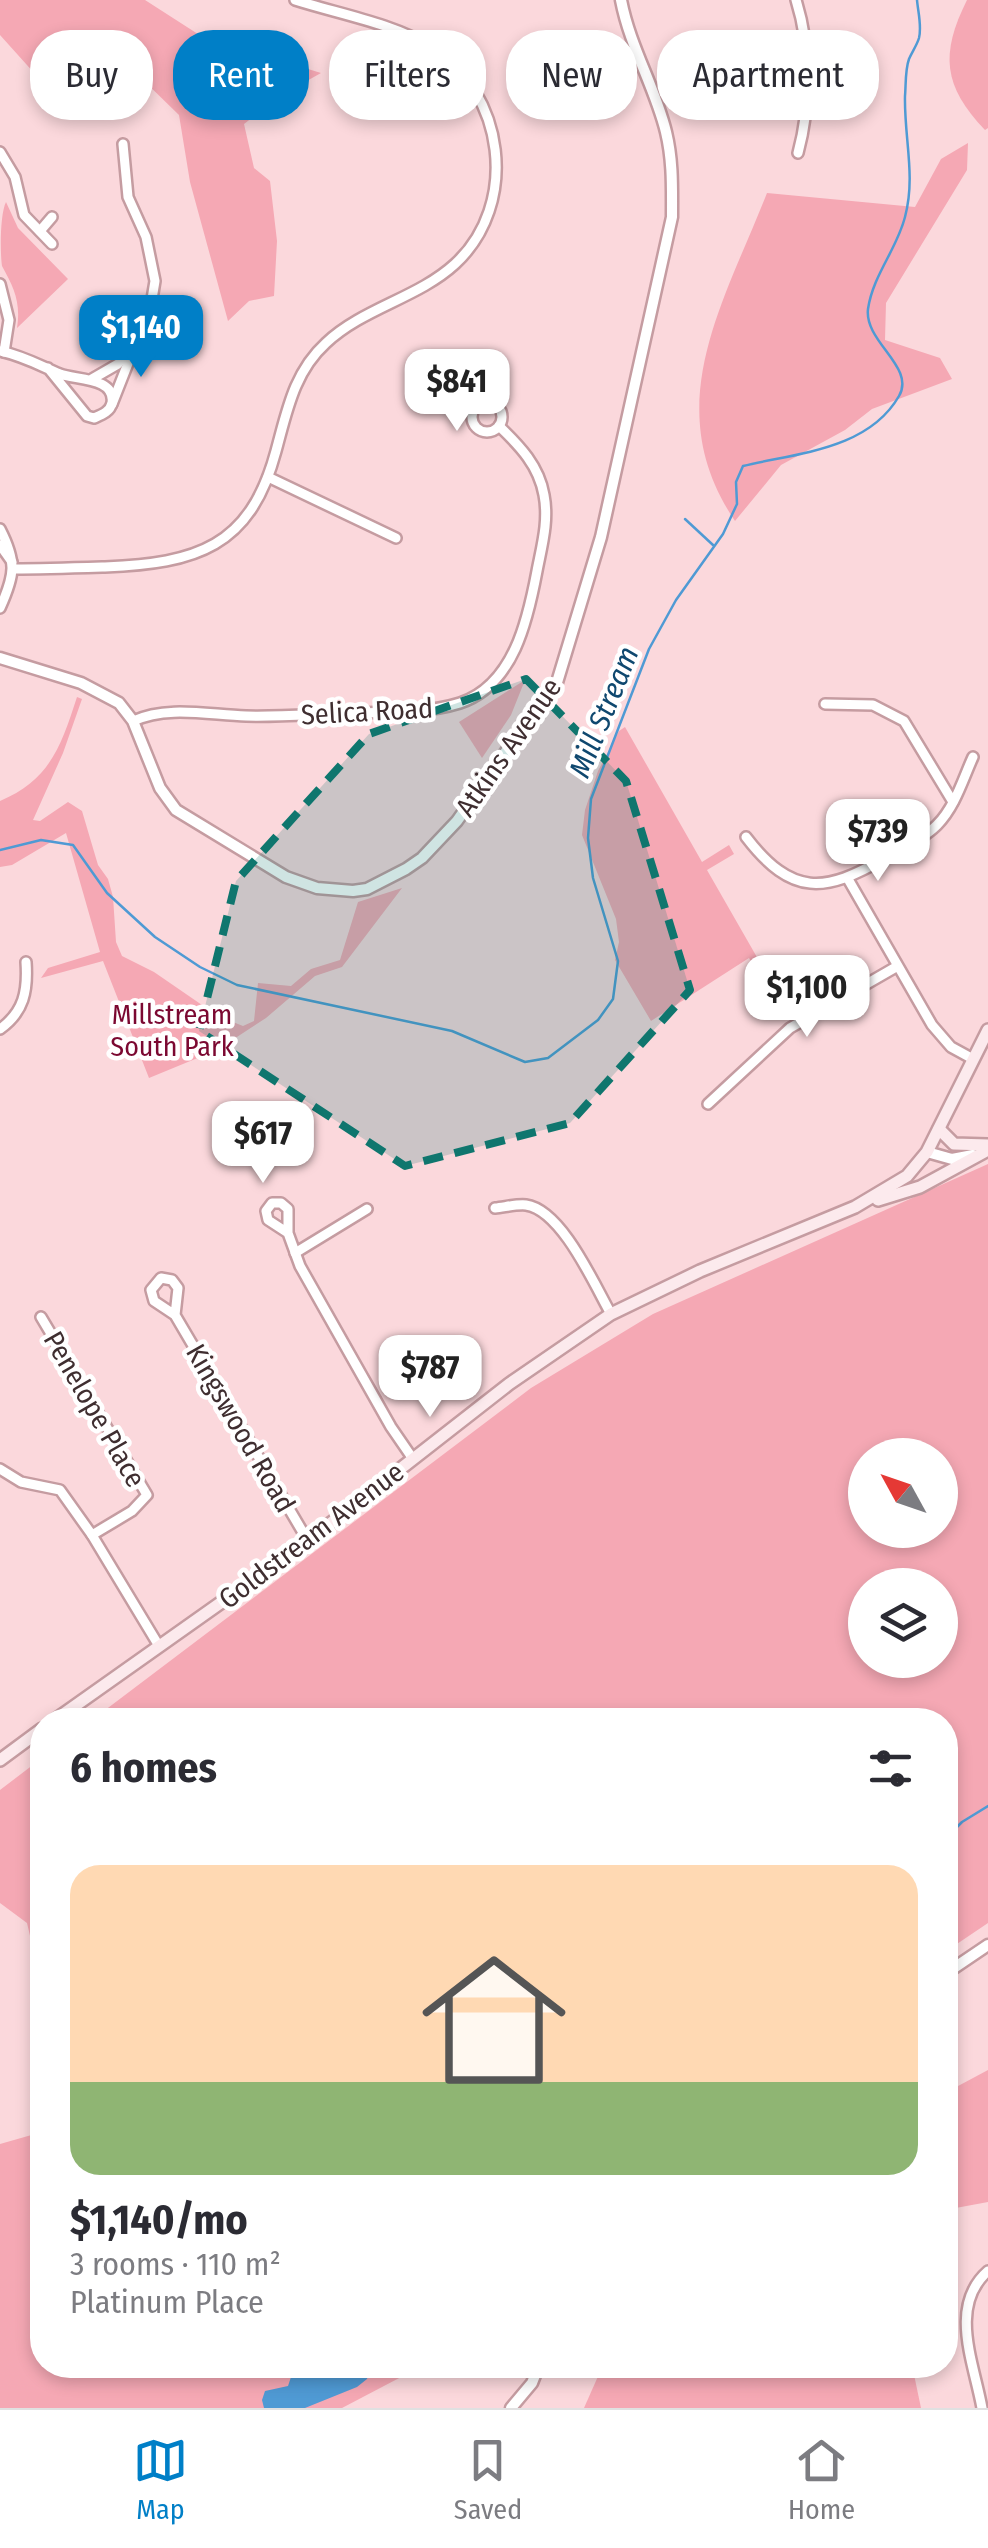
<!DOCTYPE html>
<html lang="en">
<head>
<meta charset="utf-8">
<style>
  :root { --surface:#fff; --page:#f7f7f7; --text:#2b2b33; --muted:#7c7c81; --line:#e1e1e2; --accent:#007fc7 }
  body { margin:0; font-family:"Fira Sans Condensed",sans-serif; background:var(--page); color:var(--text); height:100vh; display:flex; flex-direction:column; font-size:38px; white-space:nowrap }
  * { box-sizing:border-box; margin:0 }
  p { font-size:32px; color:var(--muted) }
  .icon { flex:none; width:55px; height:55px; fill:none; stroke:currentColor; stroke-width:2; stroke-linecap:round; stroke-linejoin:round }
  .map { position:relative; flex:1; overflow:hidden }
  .sheet { position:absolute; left:30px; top:1708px; width:928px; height:670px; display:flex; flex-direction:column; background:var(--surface); border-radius:40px; box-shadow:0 5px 15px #0003 }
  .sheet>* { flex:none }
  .banner { position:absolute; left:30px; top:30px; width:930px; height:90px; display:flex; gap:20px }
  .needle { width:65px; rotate:310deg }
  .controls { position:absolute; left:848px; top:1438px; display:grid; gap:20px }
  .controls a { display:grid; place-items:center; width:110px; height:110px; border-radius:50%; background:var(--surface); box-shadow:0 5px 15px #0003; font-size:50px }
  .price { position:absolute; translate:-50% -85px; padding:0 22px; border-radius:20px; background:#fff; color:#222; font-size:32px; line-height:65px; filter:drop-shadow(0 2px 5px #0008) }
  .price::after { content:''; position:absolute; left:50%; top:60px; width:30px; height:22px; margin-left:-15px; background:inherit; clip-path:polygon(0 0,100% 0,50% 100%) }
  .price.selected { background:var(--accent); color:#fff }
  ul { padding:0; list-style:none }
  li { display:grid; align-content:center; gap:20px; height:530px; padding:0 40px }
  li+li { border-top:2px solid var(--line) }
  li span { display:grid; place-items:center; height:310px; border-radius:30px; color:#555 }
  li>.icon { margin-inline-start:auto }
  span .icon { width:180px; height:180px; fill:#fffc; stroke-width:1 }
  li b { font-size:42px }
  h2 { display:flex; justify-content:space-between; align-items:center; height:120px; padding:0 40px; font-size:42px }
  .pill { padding:0 35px; border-radius:40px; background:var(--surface); box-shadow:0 5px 15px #0003; font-size:35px; line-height:90px }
  .pill.selected { background:var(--accent); color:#fff }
  .tabs { display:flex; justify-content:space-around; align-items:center; height:140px; border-top:2px solid var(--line); background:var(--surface); font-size:28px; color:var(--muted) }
  .tabs a { display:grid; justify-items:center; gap:5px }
  .tabs .selected { color:var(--accent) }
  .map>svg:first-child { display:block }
  .green { fill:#f5a8b4; fill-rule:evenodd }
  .water { fill:#4f9ad4 }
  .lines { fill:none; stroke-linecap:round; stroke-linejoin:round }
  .stream { stroke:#4f9ad4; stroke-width:2.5 }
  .minor-casing { stroke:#c59ca1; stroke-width:14 }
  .tertiary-casing { stroke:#c59ca1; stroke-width:15 }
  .secondary-casing { stroke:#c59ca1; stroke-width:16 }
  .minor { stroke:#fff; stroke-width:9 }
  .tertiary { stroke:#fff; stroke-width:10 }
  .secondary { stroke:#fceaed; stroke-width:11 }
  .marked { fill:#0f766e; fill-opacity:0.2; stroke:#0f766e; stroke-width:8; stroke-dasharray:20 12; stroke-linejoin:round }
  .labels { text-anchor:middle; stroke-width:9; stroke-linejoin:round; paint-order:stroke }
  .street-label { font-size:28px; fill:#3f2e30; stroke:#fff }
  .park-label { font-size:28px; fill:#7b0831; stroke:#fff }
  .water-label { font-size:30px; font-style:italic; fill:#0f486f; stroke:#fff }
</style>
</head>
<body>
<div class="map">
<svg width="988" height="2408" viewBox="0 0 988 2408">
  <rect width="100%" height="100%" fill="#fbd8dc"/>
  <!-- green -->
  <g class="green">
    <path d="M0,0h145l56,36 120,37 -41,23 -36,28 10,44 16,13 7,60 -3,55 -25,5 -21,20 -38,-139 -11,-67 -41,-40 -45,-16 -24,16 -16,19 -53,-59z"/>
    <path d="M967,0h21v128l-3,2c-42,-44 -45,-76 -18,-130z"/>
    <path d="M968,143l-1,27 -81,133 -1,37 55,18 12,21 -80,30 -27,21 -64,35 -46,56c-77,-114 -12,-216 32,-328l148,14 26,-48z"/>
    <path d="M6,202l12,26 50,51 -51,49c4,-26 -3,-40 -15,-62 -2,-14 -2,-52 4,-64z"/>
    <path d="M525,680l-14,35 -29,43 -23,-36z"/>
    <path d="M77,697l5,2 -19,54 -30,67 7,1 28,-19 14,9 16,54 10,14 5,18 3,45 6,14 32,16 64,44 25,10 11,-5 4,-38 33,3 20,-17 29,-9 18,-58 44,-14 -60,79 -27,9 -49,42 -49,32 -68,28 -46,-117 -62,17 7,-10 52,-16 -34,-119 -54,32 -12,2v-66c50,-21 61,-55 77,-104z"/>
    <path d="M625,727l77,135 27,-17 5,9 -27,16 82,143 -7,3 -33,-58 -98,63 -36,-61 4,-18 -3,-23 -34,-84 3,-25 13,-39 21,-40z"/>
    <path d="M988,1164v759l-43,29v-232h-853l439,-332 122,-74zM865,1455h75v75h-75zM865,1585h75v75h-75z"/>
    <path d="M42,1758v229l-15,-64 -27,-20v-113z"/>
    <path d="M988,2070v132l-43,8v-117z"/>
    <path d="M42,2132v233h382l-82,43h-342v-264z"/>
    <path d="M603,2365h309l9,43h-337z"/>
  </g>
  <!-- water -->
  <path class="water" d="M289,2365h83l-5,14 -10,8 -52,21h-41l-2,-8 3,-9 23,-5 3,-9z"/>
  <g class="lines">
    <!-- stream -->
    <g class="stream">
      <path d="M685,519l28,26"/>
      <path d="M0,850l41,-10 32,5 34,48 48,44 45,30 37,18 215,46 73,31 23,-4 50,-38 15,-21 5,-38 -25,-83 -5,-40 3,-39 58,-150 27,-49 47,-66 14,-30 -1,-22 7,-16c53,-13 125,-16 156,-70 17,-29 -35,-54 -31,-87 5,-34 29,-60 37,-92 11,-41 -1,-79 0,-121 1,-11 0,-26 4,-37 3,-7 8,-14 10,-21 3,-12 -1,-26 -2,-38"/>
      <path d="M945,1839l17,-17 26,-16"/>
    </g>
    <!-- minor casing -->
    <g class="minor-casing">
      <g id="minor">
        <path d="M796,0c15,48 15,105 2,153"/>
        <path d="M0,152l15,25 9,38 28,29"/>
        <path d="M40,231l12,-14"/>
        <path d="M0,284l9,36 -5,32"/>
        <path d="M0,351c23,5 39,14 60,23 15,6 56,3 52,29 -2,9 -11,12 -18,15l-7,-2 -39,-48"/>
        <path d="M92,379l26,-15 12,-15"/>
        <circle cx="487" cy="417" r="15"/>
        <path d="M112,404l39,-99 4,-24 -9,-44 -18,-40 -5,-53"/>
        <path d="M268,477l128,61"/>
        <path d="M0,529c17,33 15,46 0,79"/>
        <path d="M0,545l12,17"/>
        <path d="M14,569c30,0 60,-1 91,-2 91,-4 145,-19 171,-116 11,-40 18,-79 50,-108 37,-35 92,-45 129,-79 65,-60 50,-172 -24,-217 -39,-24 -92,-33 -136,-47"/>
        <path d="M825,704l48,1 31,16 49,81"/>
        <path d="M133,721c35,-16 76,-6 113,-5 33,1 67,-2 100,-3 37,-1 79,1 114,-10 54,-18 68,-84 77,-132 5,-26 12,-50 7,-76 -5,-29 -24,-49 -45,-69"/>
        <path d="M746,837c46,60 79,56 139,21 17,-10 38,-19 52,-33 18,-18 26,-46 36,-68"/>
        <path d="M848,879l84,146 19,22 22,12"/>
        <path d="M0,1029c24,-17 28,-38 26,-67"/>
        <path d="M708,1104l82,-76 106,-61"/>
        <path d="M495,1208c10,-1 22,-4 31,-3 36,5 69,81 85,109"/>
        <path d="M288,1233l-20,-13 -2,-9 6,-8h9l7,6v24l12,33 91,161 22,32"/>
        <path d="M295,1253l72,-44"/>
        <path d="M175,1315l3,-27 -6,-8 -11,-2 -10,12 3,11 21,14 133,226"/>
        <path d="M41,1317l106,178 -15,16 -40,24"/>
        <path d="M0,1469l21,13 39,8 32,45 67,111"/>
        <path d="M982,2408c-8,-45 -34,-102 6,-137"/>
      </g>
    </g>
    <!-- tertiary casing -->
    <g class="tertiary-casing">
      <g id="tertiary">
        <path d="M0,658l81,25 38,20 14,18 27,67 16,22 110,67 31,11 36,3 14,-2 39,-20 16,-11 35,-37 62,-88 36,-44 46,-152 71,-320c0,-29 1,-56 -6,-85 -11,-45 -36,-85 -45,-132"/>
        <path d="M927,1152l25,7 21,-4"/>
        <path d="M945,1974l43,-29"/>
        <path d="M511,2408l21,-25 7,-18"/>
      </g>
    </g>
    <!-- secondary casing -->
    <g class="secondary-casing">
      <g id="secondary">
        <path d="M939,1129l15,15 34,1"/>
        <path d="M878,1200l42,-13 68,-37"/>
        <path d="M55,1720l253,-179 201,-157 102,-70 89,-43 155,-64 52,-31 20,-24 61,-122"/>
        <path d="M0,1760l42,-31"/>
      </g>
    </g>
    <!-- minor -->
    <use href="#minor" class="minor"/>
    <!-- tertiary -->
    <use href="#tertiary" class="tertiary"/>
    <!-- secondary -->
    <use href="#secondary" class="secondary"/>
  </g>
  <!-- marked area -->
  <path class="marked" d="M526,679l100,102 64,209 -120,133 -165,43 -206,-135 37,-150 133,-147z"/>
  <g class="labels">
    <!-- street labels -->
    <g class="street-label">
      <text transform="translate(367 711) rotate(-3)" y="10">Selica Road</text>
      <text transform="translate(508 747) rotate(-55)" y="10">Atkins Avenue</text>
      <text transform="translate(95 1409) rotate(60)" y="10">Penelope Place</text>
      <text transform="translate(241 1428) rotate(60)" y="10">Kingswood Road</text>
      <text transform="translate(311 1535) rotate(-37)" y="10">Goldstream Avenue</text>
    </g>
    <!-- park labels -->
    <g class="park-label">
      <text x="172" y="1024">Millstream<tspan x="172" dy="32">South Park</tspan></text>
    </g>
    <!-- water labels -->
    <g class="water-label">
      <text transform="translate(604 712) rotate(-68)" y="10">Mill Stream</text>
    </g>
  </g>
</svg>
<div class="controls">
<a><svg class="needle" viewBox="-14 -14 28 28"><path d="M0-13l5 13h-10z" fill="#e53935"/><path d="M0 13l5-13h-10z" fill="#7c7c81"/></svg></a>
<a><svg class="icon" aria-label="layers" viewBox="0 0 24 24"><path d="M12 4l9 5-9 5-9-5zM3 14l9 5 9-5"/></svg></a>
</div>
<b class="price selected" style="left:141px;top:380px">$1,140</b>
<b class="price" style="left:457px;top:434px">$841</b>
<b class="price" style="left:878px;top:884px">$739</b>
<b class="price" style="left:807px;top:1040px">$1,100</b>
<b class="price" style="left:263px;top:1186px">$617</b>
<b class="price" style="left:430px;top:1420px">$787</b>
<div class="banner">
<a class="pill">Buy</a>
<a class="pill selected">Rent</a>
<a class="pill">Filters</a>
<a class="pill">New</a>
<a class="pill">Apartment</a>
</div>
<section class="sheet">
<h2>6 homes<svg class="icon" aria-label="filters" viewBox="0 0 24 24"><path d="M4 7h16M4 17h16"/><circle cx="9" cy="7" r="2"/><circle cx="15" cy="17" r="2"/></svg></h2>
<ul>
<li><span style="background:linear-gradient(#ffd9b3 70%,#8fb573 0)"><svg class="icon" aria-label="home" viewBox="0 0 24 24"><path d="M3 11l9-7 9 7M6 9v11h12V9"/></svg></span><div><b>$1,140/mo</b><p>3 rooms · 110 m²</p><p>Platinum Place</p></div></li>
</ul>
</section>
</div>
<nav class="tabs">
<a class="selected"><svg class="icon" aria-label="map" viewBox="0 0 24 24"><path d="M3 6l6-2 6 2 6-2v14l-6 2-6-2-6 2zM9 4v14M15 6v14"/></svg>Map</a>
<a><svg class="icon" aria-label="saved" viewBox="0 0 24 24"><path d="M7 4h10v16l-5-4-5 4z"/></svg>Saved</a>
<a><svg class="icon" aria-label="home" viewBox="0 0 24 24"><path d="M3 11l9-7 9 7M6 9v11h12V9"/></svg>Home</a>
</nav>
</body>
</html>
